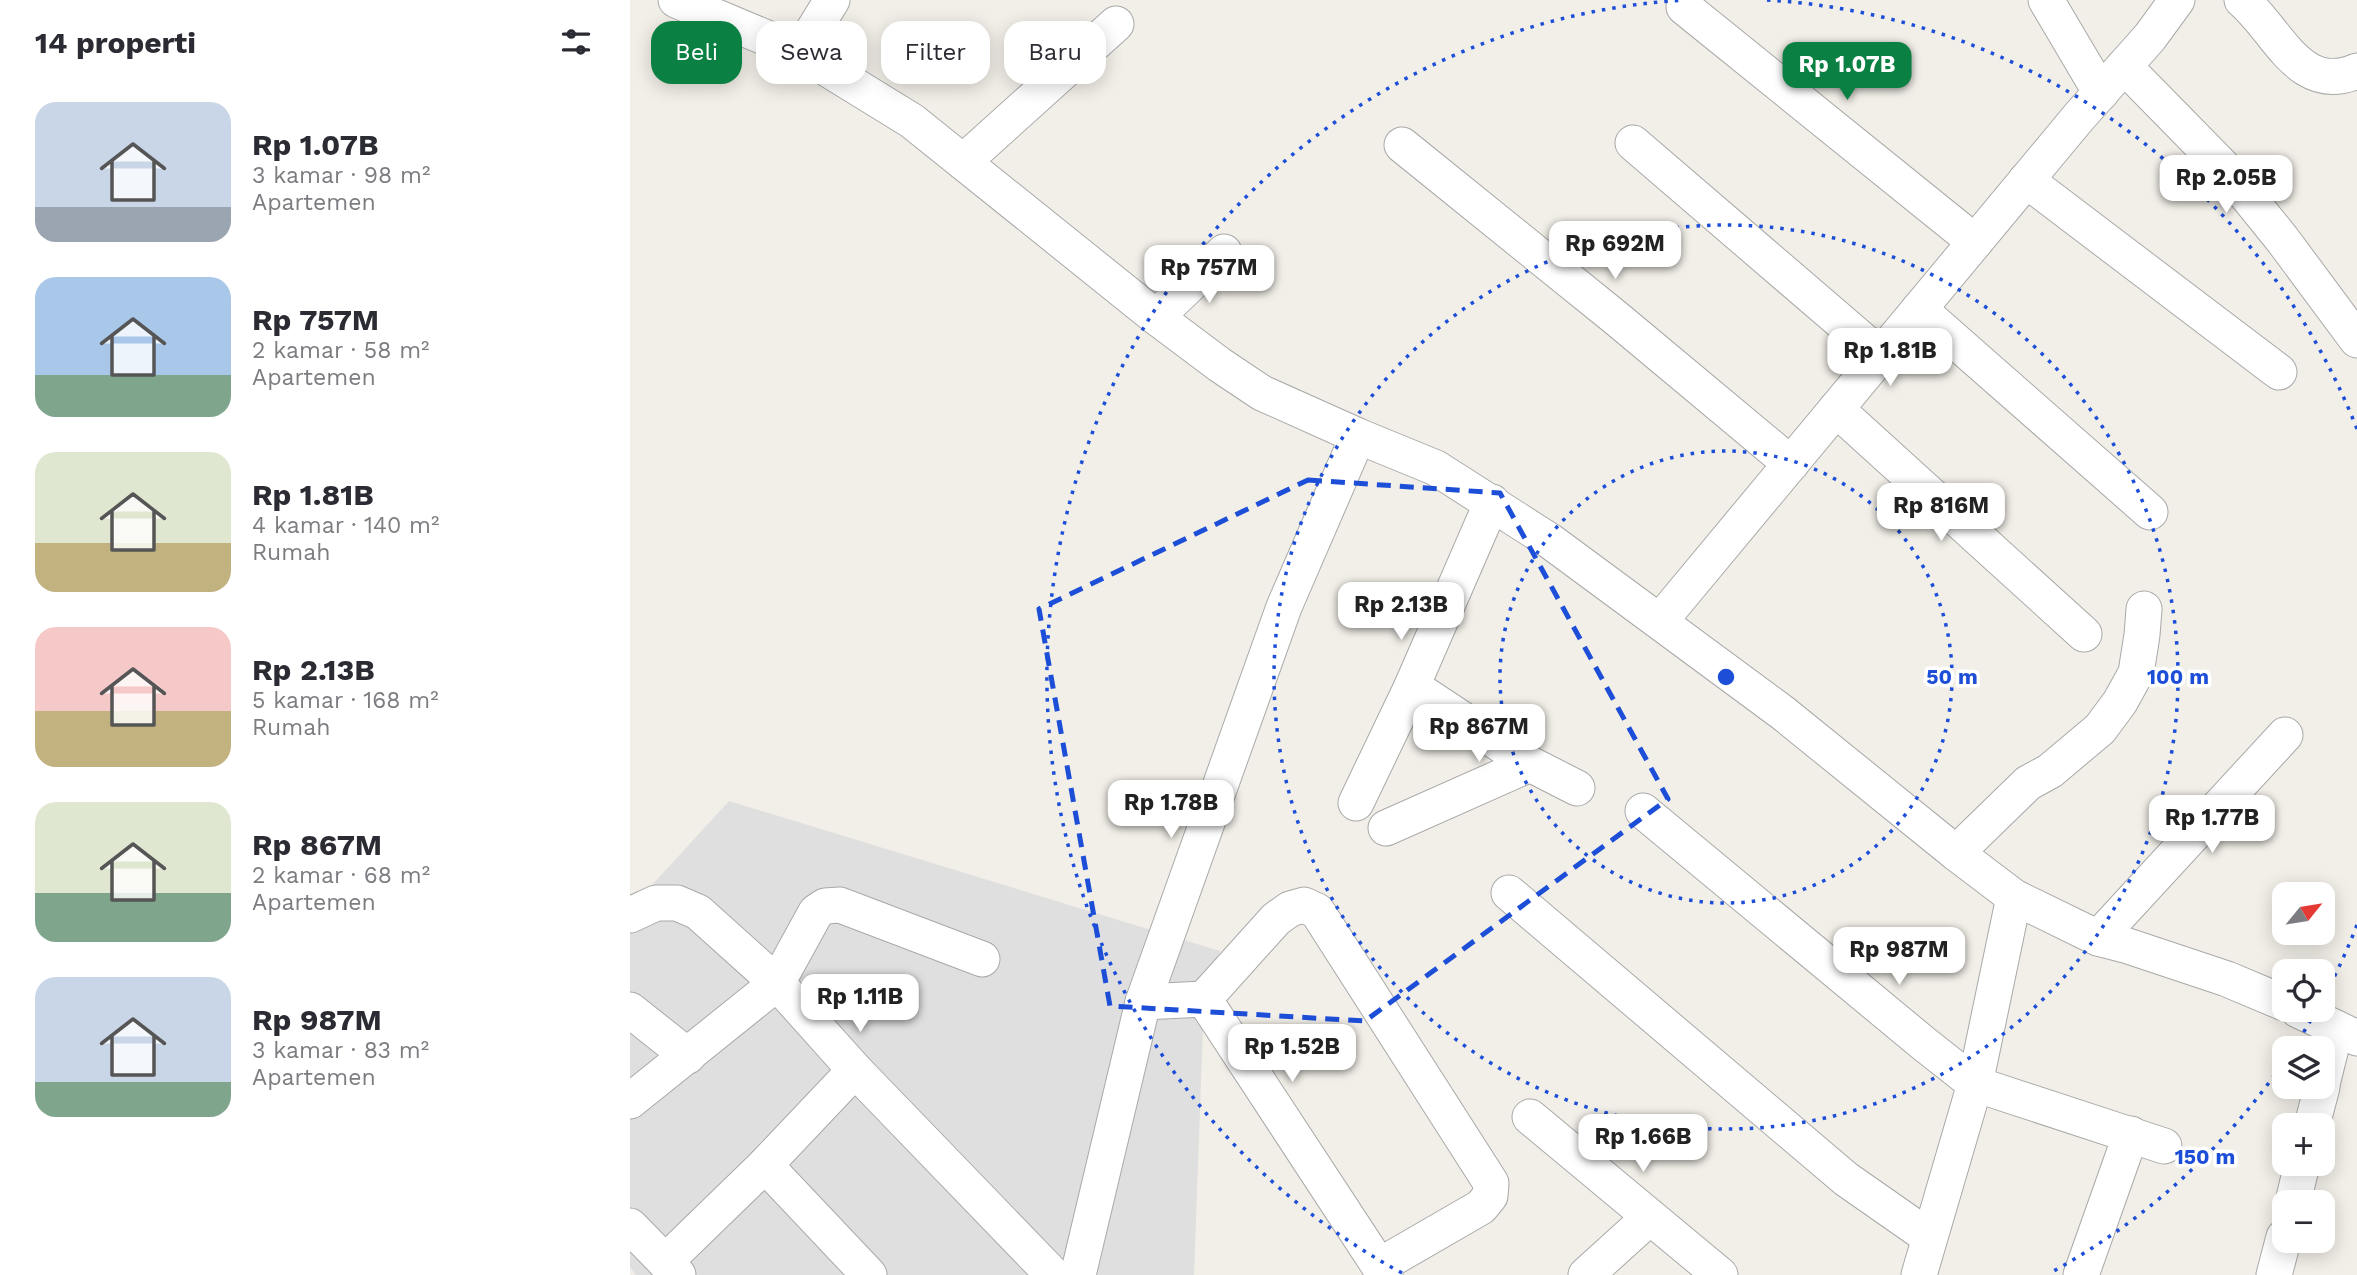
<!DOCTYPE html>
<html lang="id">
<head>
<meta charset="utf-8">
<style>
  :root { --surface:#fff; --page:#f2f2f3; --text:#2b2b33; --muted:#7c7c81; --accent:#0b8043 }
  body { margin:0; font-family:"Work Sans",sans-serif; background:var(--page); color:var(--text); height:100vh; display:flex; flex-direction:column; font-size:26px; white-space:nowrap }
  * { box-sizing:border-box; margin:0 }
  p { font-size:23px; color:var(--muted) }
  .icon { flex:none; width:38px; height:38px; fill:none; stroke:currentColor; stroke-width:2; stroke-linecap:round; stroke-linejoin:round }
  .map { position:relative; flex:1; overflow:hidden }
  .side { display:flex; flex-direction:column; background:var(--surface); width:630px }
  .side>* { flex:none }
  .banner { position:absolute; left:21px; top:21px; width:665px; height:63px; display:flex; gap:14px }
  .needle { width:46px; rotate:60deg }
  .tools { position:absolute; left:1642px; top:882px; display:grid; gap:14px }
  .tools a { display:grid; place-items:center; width:63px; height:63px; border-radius:14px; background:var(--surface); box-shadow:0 4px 18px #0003; font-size:35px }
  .price { position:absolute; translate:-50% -60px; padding:0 16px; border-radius:14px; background:#fff; color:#222; font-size:23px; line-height:46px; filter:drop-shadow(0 2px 4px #0008) }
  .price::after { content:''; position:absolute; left:50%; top:42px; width:21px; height:16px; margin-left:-10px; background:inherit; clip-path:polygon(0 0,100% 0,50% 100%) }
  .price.on { background:var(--accent); color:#fff }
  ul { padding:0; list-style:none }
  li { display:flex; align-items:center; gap:21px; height:175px; padding:0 35px }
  li span { display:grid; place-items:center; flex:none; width:196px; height:140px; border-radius:21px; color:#555 }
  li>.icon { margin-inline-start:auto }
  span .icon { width:84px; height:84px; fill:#fffc; stroke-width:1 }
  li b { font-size:30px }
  h2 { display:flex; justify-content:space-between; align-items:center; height:84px; padding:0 35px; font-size:30px }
  .tag { padding:0 24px; border-radius:21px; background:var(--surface); box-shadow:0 4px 18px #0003; font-size:24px; line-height:63px }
  .tag.on { background:var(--accent); color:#fff }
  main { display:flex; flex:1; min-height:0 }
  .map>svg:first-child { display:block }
  .residential { fill:#e0dfdf }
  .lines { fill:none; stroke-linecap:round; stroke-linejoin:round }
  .minor-casing { stroke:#a9a9a9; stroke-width:37 }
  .minor { stroke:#fff; stroke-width:35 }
  .marked { fill:none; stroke:#1d4ed8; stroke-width:5; stroke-dasharray:14 9; stroke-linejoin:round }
  .ring { fill:none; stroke:#1d4ed8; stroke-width:3.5; stroke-dasharray:3.5 7 }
  .centre { fill:#1d4ed8; stroke:#fff; stroke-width:3.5 }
  .ring-label { font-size:21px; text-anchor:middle; font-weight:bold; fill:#1d4ed8; stroke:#fff; stroke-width:7; stroke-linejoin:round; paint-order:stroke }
</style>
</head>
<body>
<main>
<section class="side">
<h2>14 properti<svg class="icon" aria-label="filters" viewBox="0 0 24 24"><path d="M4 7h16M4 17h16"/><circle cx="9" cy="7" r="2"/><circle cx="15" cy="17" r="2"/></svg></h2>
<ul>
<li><span style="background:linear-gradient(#c9d6e8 75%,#9aa5b1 0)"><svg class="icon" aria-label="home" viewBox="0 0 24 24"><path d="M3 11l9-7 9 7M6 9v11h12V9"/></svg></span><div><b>Rp 1.07B</b><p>3 kamar · 98 m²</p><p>Apartemen</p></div></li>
<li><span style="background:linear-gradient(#a9c7e8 70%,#7fa58c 0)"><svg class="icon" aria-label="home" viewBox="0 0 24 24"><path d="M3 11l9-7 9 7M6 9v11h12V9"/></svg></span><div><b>Rp 757M</b><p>2 kamar · 58 m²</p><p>Apartemen</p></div></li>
<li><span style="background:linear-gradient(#dfe7d0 65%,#c2b280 0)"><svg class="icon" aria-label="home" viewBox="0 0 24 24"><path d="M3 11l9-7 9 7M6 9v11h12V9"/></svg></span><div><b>Rp 1.81B</b><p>4 kamar · 140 m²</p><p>Rumah</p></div></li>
<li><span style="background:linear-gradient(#f6c9c9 60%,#c2b280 0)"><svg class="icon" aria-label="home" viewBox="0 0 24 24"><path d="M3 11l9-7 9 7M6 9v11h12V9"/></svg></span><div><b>Rp 2.13B</b><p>5 kamar · 168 m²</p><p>Rumah</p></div></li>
<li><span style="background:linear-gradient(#dfe7d0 65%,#7fa58c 0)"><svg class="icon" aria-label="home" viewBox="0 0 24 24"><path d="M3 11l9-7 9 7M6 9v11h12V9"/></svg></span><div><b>Rp 867M</b><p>2 kamar · 68 m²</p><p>Apartemen</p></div></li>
<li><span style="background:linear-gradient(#c9d6e8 75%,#7fa58c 0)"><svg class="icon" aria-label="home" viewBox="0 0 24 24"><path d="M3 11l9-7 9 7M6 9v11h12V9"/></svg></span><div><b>Rp 987M</b><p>3 kamar · 83 m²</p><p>Apartemen</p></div></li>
</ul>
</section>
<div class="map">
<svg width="1727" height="1275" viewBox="0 0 1727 1275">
  <rect width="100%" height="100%" fill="#f2efe8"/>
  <!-- residential -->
  <path class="residential" d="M99,801l491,150 -16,48 -10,276h-558l-6,-8v-358z"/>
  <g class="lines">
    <!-- minor casing -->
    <g class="minor-casing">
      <g id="minor">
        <path d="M46,0l124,52 112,69 244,196 64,48 42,28 96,43 78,32 114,73 233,172 173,140 58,44 84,41 27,7 102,34 57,24"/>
        <path d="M1416,0l55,93"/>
        <path d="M1612,0c36,30 57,96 115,71"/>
        <path d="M1054,7l291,235"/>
        <path d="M170,52l32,-52"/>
        <path d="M1494,66l103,105 55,68 75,101"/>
        <path d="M1003,143l248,213"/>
        <path d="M772,145l214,173 175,146"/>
        <path d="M333,162l153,-138"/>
        <path d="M1396,180l253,192"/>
        <path d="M1289,309l231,203"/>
        <path d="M526,317l68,-65"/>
        <path d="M1206,409l248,225"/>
        <path d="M1030,621l418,-503 72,-81 27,-37"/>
        <path d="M782,686l118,78 47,24"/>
        <path d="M726,803l56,-117 80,-184"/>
        <path d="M1013,811l280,232 52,41 189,62"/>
        <path d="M756,828l144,-64"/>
        <path d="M1326,853l72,-70 22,-12 50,-42 20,-27 16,-29 6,-38 2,-26"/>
        <path d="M879,893l337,286 83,58"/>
        <path d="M0,915l26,-12h21l21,9 79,71 78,87 198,205"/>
        <path d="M1468,938l187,-203"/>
        <path d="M574,999l72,-80 14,-10 14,-4 13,6 174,272 -1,13 -9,11 -102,59"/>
        <path d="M513,1002l61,-3 181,276"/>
        <path d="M0,1010l58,46"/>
        <path d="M1668,1010l59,28"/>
        <path d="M1692,1084l14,-56"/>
        <path d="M0,1101l147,-118 39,-71 9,-6 15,-1 142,54"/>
        <path d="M900,1117l190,158"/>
        <path d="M1682,1125l10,-38"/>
        <path d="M135,1165l104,110"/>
        <path d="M1663,1202l9,-38"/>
        <path d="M0,1226l48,49"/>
        <path d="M35,1262l100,-97 90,-95"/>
        <path d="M448,1275l65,-273 141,-395 74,-171"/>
        <path d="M956,1275l64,-58"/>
        <path d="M1289,1275l56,-191 39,-187"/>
        <path d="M1451,1275l50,-141"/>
        <path d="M1644,1275l10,-38"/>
      </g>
    </g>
    <!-- minor -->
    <use href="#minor" class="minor"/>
  </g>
  <!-- marked area -->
  <path class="marked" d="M678,480l192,13 168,306 -303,222 -255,-15 -71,-397z"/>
  <!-- distance rings -->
  <g class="ring">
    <circle cx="1096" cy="677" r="226"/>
    <circle cx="1096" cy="677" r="452"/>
    <path d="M1727 925A678 678 0 0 1 1695 995M1686 1011A678 678 0 0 1 1665 1046M1651 1066A678 678 0 0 1 1420 1273M772 1273A678 678 0 0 1 1055 0M1137 0A678 678 0 0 1 1727 429"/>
  </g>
  <circle cx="1096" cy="677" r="10" class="centre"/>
  <g class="ring-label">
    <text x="1322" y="684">50 m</text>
    <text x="1548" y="684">100 m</text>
    <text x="1575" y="1164">150 m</text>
  </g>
</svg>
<div class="tools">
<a><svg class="needle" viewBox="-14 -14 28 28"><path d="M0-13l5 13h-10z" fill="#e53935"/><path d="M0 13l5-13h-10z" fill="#7c7c81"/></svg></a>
<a><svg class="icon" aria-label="locate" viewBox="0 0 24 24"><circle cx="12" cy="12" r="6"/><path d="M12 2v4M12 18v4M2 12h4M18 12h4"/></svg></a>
<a><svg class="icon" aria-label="layers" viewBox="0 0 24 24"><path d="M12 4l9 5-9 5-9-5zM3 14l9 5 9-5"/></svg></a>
<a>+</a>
<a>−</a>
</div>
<b class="price on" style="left:1217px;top:102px">Rp 1.07B</b>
<b class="price" style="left:1596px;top:215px">Rp 2.05B</b>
<b class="price" style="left:985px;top:281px">Rp 692M</b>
<b class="price" style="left:579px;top:305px">Rp 757M</b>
<b class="price" style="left:1260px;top:388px">Rp 1.81B</b>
<b class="price" style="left:1311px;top:543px">Rp 816M</b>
<b class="price" style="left:771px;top:642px">Rp 2.13B</b>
<b class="price" style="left:849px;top:764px">Rp 867M</b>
<b class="price" style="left:541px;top:840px">Rp 1.78B</b>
<b class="price" style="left:1582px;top:855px">Rp 1.77B</b>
<b class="price" style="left:1269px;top:987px">Rp 987M</b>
<b class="price" style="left:230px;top:1034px">Rp 1.11B</b>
<b class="price" style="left:662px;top:1084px">Rp 1.52B</b>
<b class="price" style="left:1013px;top:1174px">Rp 1.66B</b>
<div class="banner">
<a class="tag on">Beli</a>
<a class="tag">Sewa</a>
<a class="tag">Filter</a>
<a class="tag">Baru</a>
</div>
</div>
</main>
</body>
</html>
